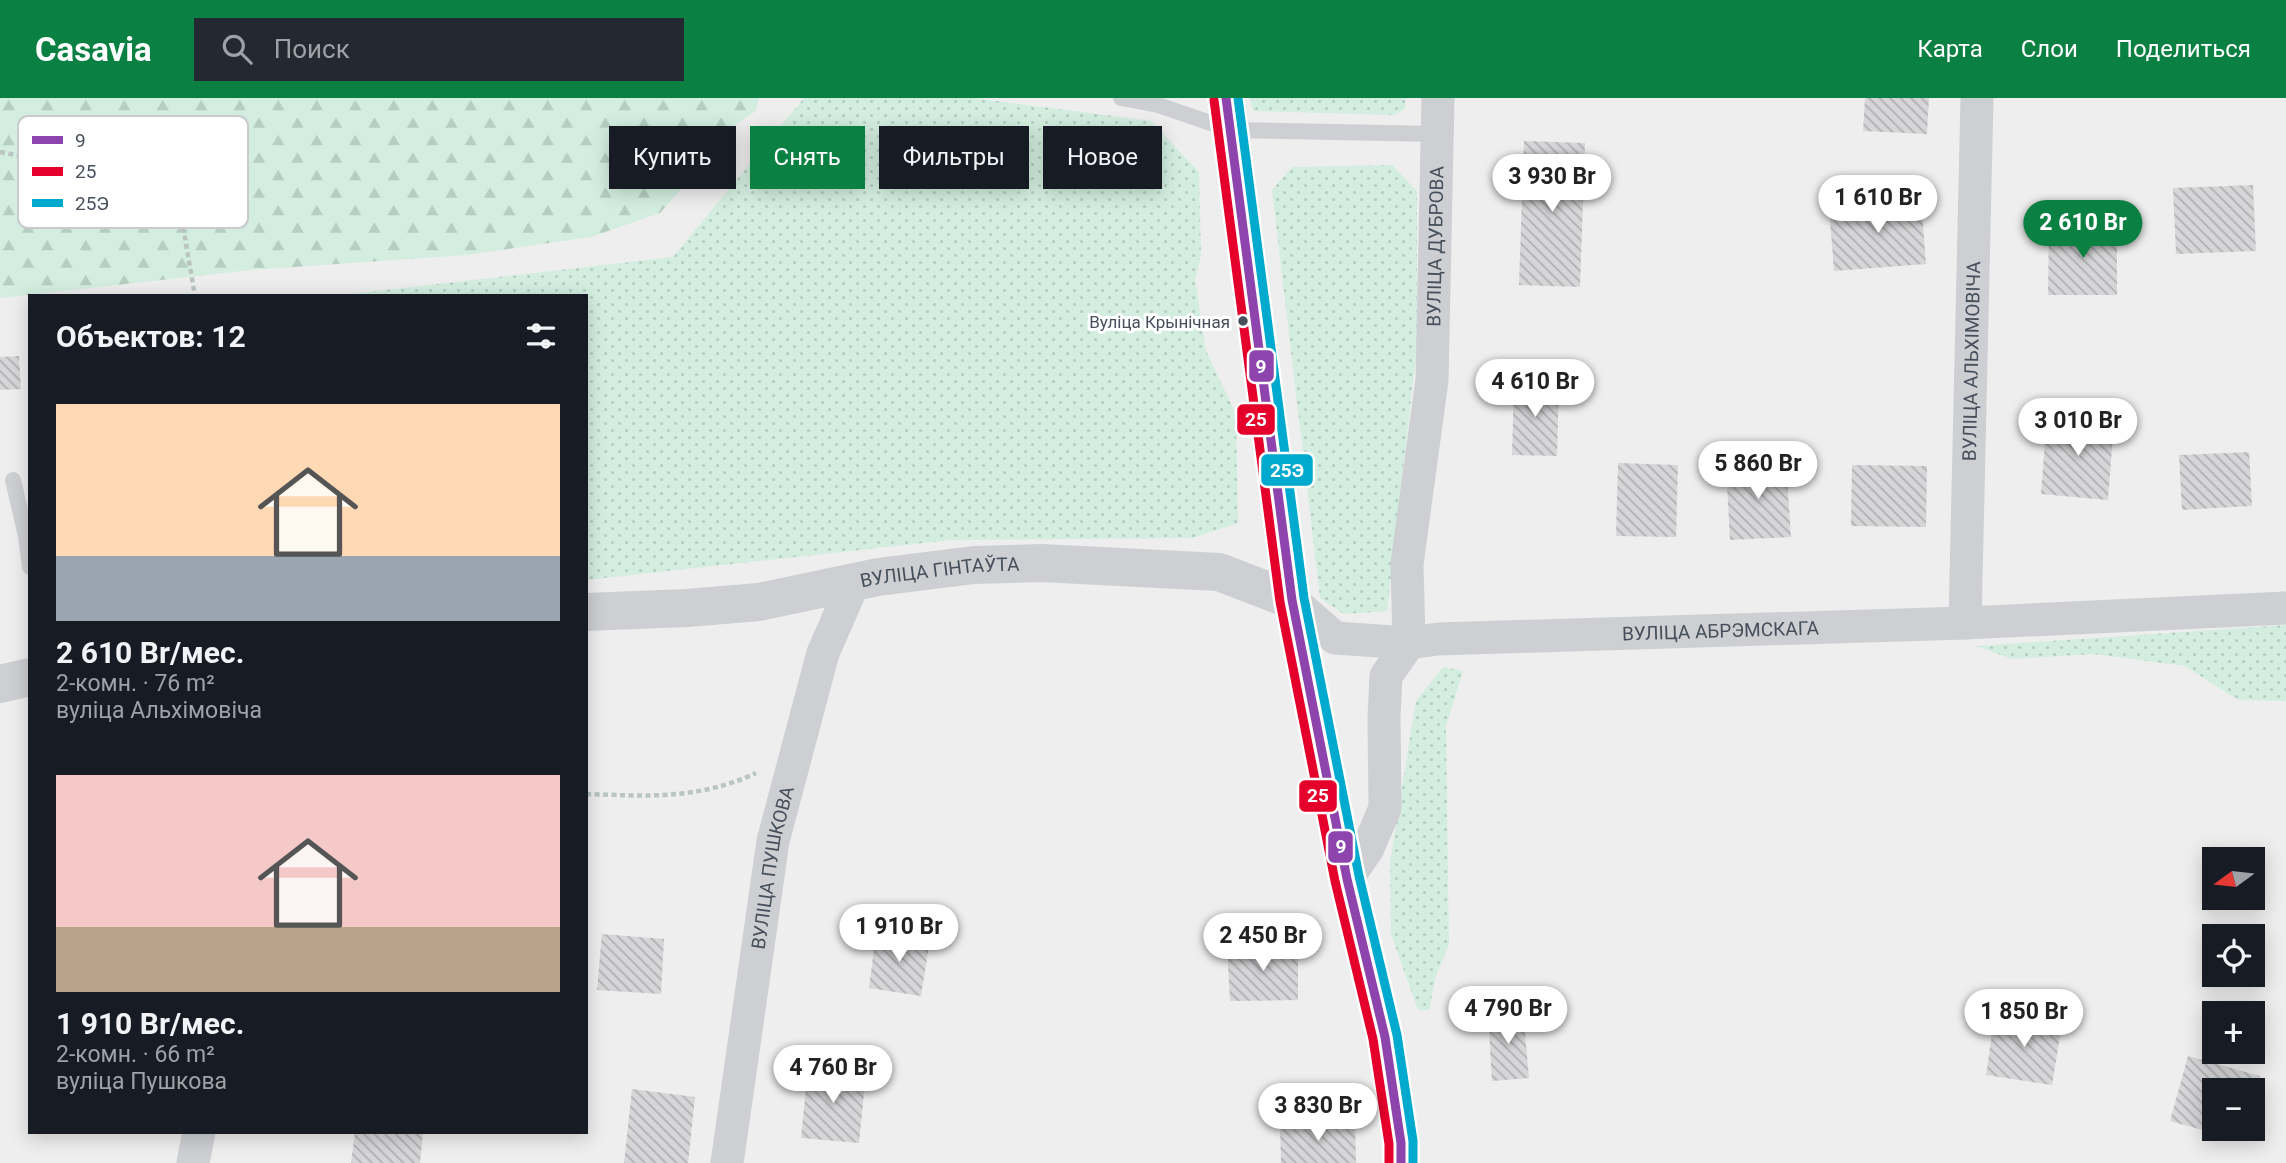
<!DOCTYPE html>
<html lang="ru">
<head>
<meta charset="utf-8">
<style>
  :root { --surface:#171b24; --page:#242831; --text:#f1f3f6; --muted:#9ea1a6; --accent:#0b8043 }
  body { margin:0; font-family:Roboto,sans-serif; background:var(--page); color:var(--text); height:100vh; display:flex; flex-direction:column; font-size:26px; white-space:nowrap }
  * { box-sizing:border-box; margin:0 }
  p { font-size:23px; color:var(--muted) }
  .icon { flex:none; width:38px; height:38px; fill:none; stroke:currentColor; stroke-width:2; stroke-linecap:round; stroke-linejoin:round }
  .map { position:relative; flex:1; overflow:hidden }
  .details { position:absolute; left:28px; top:196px; width:560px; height:840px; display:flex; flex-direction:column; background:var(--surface); border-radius:0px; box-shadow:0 4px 18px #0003 }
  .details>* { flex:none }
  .top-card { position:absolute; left:609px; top:28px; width:665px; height:63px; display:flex; gap:14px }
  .needle { width:46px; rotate:255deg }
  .fabs { position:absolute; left:2202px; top:749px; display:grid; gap:14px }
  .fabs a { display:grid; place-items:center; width:63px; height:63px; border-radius:0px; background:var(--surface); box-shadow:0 4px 18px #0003; font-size:35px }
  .price { position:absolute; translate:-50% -60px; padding:0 16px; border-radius:24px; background:#fff; color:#222; font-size:23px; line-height:46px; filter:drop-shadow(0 2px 4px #0008) }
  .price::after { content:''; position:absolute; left:50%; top:42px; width:21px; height:16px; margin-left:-10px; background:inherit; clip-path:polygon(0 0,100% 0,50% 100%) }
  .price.active { background:var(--accent); color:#fff }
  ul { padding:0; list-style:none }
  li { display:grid; align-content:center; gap:14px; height:371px; padding:0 28px }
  li span { display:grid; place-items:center; height:217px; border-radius:0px; color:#555 }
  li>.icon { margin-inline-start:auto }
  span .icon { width:126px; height:126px; fill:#fffc; stroke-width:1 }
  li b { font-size:30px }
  h2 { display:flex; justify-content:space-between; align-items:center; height:84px; padding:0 28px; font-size:30px }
  .pill { padding:0 24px; border-radius:0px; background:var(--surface); box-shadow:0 4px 18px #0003; font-size:24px; line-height:63px }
  .pill.active { background:var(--accent); color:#fff }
  header { display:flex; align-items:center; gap:42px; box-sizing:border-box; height:98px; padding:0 35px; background:var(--accent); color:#fff }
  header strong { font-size:33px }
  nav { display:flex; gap:38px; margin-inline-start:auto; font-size:24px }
  .search { width:490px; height:63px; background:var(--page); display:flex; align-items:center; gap:18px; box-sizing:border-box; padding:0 24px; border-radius:0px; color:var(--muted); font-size:26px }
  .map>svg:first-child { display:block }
  .grass { fill:url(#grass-dots) }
  .forest { fill:url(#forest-firs) }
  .building { fill:url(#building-back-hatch) }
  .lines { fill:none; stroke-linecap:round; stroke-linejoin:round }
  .path { stroke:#b9c4c3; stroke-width:4.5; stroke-dasharray:5 3.5; stroke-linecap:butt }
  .service { stroke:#cdcfd2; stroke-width:16 }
  .minor { stroke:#cdcfd2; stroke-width:33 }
  .tertiary { stroke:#cdcfd2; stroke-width:38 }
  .bus-1-casing { stroke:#fff; stroke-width:14 }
  .bus-2-casing { stroke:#fff; stroke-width:14 }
  .bus-3-casing { stroke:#fff; stroke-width:14 }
  .bus-1 { stroke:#8e44ad; stroke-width:9 }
  .bus-2 { stroke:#e4002b; stroke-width:9 }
  .bus-3 { stroke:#00a9ce; stroke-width:9 }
  .bus-dot { fill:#464f5b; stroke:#fff; stroke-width:2.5 }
  .labels { text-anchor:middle; stroke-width:6; stroke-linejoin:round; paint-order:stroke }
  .bus-label { font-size:17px; fill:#464f5b; stroke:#fff; text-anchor:end }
  .street-label { font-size:19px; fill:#464f5b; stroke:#fff }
  .key { fill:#fff; stroke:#c8cace; stroke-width:2 }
  .key-label { font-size:19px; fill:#464f5b }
  .line-badge { stroke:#fff; stroke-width:2.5 }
  .badge-label { font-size:19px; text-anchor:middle; font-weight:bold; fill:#fff }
</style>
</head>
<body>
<header>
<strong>Casavia</strong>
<div class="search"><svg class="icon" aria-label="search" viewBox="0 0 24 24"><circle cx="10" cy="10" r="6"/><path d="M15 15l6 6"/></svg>Поиск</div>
<nav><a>Карта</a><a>Слои</a><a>Поделиться</a></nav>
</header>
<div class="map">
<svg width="2286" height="1065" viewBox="0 0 2286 1065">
  <defs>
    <pattern id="grass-dots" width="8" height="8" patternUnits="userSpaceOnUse" patternTransform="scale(1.75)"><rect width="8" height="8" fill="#d3eee0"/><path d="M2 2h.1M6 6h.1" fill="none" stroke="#b6cec2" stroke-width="1.8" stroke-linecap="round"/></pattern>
    <pattern id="forest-firs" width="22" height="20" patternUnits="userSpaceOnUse" patternTransform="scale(1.75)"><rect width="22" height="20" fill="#d3eee0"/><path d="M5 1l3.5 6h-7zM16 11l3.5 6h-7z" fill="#b6cec2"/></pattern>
    <pattern id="building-back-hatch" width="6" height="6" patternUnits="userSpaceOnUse" patternTransform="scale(1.75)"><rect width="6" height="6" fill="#d6d6d8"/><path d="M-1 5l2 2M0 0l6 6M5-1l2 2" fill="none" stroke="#afb0b2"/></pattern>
  </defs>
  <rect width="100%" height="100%" fill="#efeeee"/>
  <!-- grass -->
  <g class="grass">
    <path d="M804,0h169l178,23 48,51 2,84 -6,23 11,72 30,63 2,109 -46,15 -241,2 -365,40v-284h-253l340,-39z"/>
    <path d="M1250,0h156l-1,11 -11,6 -141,-4z"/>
    <path d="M1392,67l25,26v157l-30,263 -43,3 -24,-16 -48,-408 20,-23z"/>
    <path d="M2286,527v76l-48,-1 -53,-34 -91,-12 -82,5 -36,-13z"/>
    <path d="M1443,569l20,4 -17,55 3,219 -13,30 -7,35h-11l-27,-76 -1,-72 26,-161z"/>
  </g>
  <!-- forest -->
  <path class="forest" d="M0,0h759l-3,13 -33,22 -26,38 -37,42 -69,24 -124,18 -216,15 -251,28z"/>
  <!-- building -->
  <g class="building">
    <path d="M1865,0h64l-2,36 -64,-3z"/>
    <path d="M1524,43l61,2 -5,144 -61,-2z"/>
    <path d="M2253,87l3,66 -80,3 -3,-66z"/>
    <path d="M1921,101l5,65 -92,7 -5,-65z"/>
    <path d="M2049,127h68v70h-69z"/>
    <path d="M19,258l2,33 -21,1v-33z"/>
    <path d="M1514,285l45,1 -2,72 -45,-1z"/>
    <path d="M2047,318l67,6 -6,78 -67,-6z"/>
    <path d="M2249,354l3,54 -70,4 -3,-55z"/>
    <path d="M1786,364l5,75 -61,3 -4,-74z"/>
    <path d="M1618,365l60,2 -2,72 -60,-1z"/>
    <path d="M1852,367l75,1 -1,61 -75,-1z"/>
    <path d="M876,835l54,7 -9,56 -52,-8z"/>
    <path d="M602,836l62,5 -3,55 -64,-4z"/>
    <path d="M1298,846v56l-68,1 -3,-54z"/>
    <path d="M1523,912l6,68 -37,3 -4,-69z"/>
    <path d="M1995,916l67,10 -10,61 -66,-10z"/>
    <path d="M2188,958l72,20 -7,25 -1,-11h-38v39h31l-3,12 -72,-20z"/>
    <path d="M808,970l58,5 -7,70 -58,-5z"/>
    <path d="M632,991l63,8 -7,66h-64z"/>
    <path d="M1355,1025l1,40h-75l-1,-38z"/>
    <path d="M355,1034h68l-3,31h-69z"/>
  </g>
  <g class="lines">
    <!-- path -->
    <g class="path">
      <path d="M0,54l176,34 19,110"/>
      <path d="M586,696c62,2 112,6 170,-21"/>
    </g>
    <!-- service -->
    <g class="service">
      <path d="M1121,0l37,7 73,25 206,4"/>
      <path d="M13,382l13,56 4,31"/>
    </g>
    <!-- minor -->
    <g class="minor">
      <path id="s1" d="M1292,502l43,38 74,5 -2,-79 25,-184 6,-282"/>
      <path id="s2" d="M1965,525l12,-525"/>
      <path id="s3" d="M1347,781l21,-31 17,-40 -1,-91 2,-41 23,-33 29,-4 527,-16 321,-15"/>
      <path d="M193,1065l6,-31"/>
      <path id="s4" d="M727,1065l46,-322 50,-188 31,-71"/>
    </g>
    <!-- tertiary -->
    <g class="tertiary">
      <path d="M1226,0l66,502 55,279 38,158 16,106v20"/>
      <path id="s5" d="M586,514l101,-4 72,-6 119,-25 96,-12 67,-2 178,9 73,28"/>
      <path d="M0,586l30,-7"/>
    </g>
    <!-- bus-1 casing -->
    <g class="bus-1-casing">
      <path id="bus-1" d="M1226,0l66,502 55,279 38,158 16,106v20"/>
    </g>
    <!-- bus-2 casing -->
    <g class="bus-2-casing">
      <path id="bus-2" d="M1214,2l66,502 55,279 38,158 16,105v19"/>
    </g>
    <!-- bus-3 casing -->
    <g class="bus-3-casing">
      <path id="bus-3" d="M1238,0l66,500 55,278 38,159 16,106v22"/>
    </g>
    <!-- bus-1 -->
    <use href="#bus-1" class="bus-1"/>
    <!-- bus-2 -->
    <use href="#bus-2" class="bus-2"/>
    <!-- bus-3 -->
    <use href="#bus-3" class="bus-3"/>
  </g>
  <!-- markers -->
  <circle class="bus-dot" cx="1243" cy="223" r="6"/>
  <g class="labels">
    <!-- bus labels -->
    <g class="bus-label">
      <text x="1230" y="230">Вуліца Крынічная</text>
    </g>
    <!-- street labels -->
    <g class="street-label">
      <text dy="7" stroke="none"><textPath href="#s1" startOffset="530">ВУЛІЦА ДУБРОВА</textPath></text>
      <text dy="7" stroke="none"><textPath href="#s2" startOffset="262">ВУЛІЦА АЛЬХІМОВІЧА</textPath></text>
      <text dy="7" stroke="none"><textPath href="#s5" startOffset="357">ВУЛІЦА ГІНТАЎТА</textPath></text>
      <text dy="7" stroke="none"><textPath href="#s3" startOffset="565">ВУЛІЦА АБРЭМСКАГА</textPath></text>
      <text dy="7" stroke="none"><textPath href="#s4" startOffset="299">ВУЛІЦА ПУШКОВА</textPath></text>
    </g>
  </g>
  <!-- legend -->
  <rect x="18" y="18" width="230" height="112" rx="10" class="key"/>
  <rect x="32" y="38" width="31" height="8" fill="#8e44ad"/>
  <rect x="32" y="69" width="31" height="9" fill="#e4002b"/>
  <rect x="32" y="101" width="31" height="8" fill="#00a9ce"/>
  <g class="key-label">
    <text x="75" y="49">9</text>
    <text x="75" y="80">25</text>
    <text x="75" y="112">25Э</text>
  </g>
  <g class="line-badge">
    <rect x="1248" y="251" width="27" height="34" rx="7" fill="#8e44ad"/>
    <rect x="1236" y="305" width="40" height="33" rx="7" fill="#e4002b"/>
    <rect x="1260" y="355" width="54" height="34" rx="7" fill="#00a9ce"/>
    <rect x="1298" y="681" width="40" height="34" rx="7" fill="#e4002b"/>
    <rect x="1327" y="732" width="27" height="34" rx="7" fill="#8e44ad"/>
  </g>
  <g class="badge-label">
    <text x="1261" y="275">9</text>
    <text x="1256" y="328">25</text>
    <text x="1287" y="379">25Э</text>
    <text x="1318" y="704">25</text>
    <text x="1341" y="755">9</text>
  </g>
</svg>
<div class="fabs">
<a><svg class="needle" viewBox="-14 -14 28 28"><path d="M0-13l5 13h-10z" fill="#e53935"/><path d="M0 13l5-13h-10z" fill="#9ea1a6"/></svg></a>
<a><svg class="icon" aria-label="locate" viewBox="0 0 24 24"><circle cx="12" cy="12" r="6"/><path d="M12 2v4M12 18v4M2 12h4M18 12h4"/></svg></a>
<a>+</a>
<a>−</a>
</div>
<b class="price" style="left:1552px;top:116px">3 930 Br</b>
<b class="price" style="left:1878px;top:137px">1 610 Br</b>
<b class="price active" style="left:2083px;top:162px">2 610 Br</b>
<b class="price" style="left:1535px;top:321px">4 610 Br</b>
<b class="price" style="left:2078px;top:360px">3 010 Br</b>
<b class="price" style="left:1758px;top:403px">5 860 Br</b>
<b class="price" style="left:899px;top:866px">1 910 Br</b>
<b class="price" style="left:1263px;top:875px">2 450 Br</b>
<b class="price" style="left:1508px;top:948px">4 790 Br</b>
<b class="price" style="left:2024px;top:951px">1 850 Br</b>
<b class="price" style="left:833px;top:1007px">4 760 Br</b>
<b class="price" style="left:1318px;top:1045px">3 830 Br</b>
<div class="top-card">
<a class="pill">Купить</a>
<a class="pill active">Снять</a>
<a class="pill">Фильтры</a>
<a class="pill">Новое</a>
</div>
<section class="details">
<h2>Объектов: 12<svg class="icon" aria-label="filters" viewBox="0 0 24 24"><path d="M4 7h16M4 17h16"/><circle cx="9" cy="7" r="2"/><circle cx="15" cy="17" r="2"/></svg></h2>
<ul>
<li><span style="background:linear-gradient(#ffd9b3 70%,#9aa5b1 0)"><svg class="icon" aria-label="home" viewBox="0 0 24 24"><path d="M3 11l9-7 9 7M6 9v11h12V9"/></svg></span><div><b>2 610 Br/мес.</b><p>2-комн. · 76 m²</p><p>вуліца Альхімовіча</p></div></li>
<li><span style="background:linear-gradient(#f6c9c9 70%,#b9a48a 0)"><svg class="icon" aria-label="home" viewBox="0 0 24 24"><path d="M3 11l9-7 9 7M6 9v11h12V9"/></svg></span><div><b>1 910 Br/мес.</b><p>2-комн. · 66 m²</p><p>вуліца Пушкова</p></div></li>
</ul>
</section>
</div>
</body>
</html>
